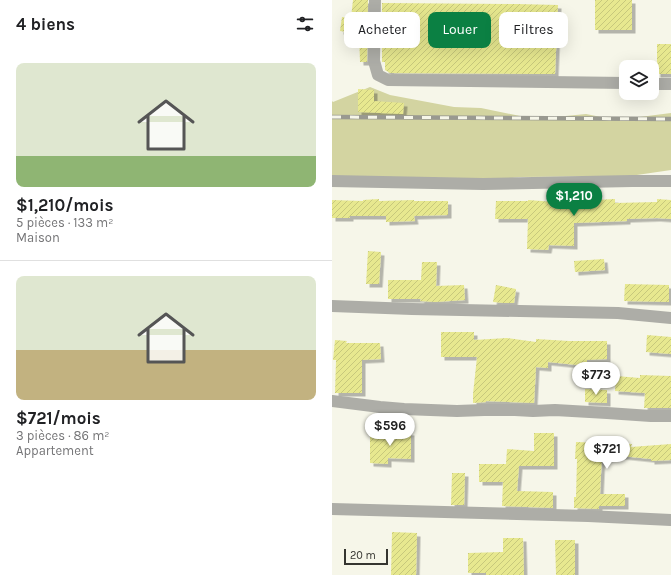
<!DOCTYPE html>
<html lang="fr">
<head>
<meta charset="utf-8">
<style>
  :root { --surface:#fff; --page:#f2f2f2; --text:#202124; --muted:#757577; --line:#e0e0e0; --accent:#0b8043 }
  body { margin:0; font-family:Karla,sans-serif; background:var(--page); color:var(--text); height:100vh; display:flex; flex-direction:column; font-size:15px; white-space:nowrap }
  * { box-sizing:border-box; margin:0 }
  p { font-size:13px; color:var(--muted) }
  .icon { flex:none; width:22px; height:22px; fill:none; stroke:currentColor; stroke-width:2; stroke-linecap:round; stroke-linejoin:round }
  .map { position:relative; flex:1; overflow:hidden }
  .side { display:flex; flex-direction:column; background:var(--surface); width:332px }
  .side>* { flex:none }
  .guide { position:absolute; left:12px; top:12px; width:267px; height:36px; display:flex; gap:8px }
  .buttons { position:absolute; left:287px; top:60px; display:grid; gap:8px }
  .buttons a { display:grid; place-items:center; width:40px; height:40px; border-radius:8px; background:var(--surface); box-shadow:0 4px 16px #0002; font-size:20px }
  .scale { position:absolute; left:12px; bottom:10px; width:44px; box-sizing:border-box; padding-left:4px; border:2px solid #353530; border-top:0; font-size:11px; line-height:14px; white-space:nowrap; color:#353530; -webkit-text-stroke:3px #f6f6e9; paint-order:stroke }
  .price { position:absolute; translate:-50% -34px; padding:0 9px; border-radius:14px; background:#fff; color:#222; font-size:13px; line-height:26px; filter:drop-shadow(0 1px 2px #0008) }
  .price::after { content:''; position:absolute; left:50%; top:24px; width:12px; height:9px; margin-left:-6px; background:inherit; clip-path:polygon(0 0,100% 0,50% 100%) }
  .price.selected { background:var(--accent); color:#fff }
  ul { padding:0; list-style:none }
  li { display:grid; align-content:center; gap:8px; height:212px; padding:0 16px }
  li+li { border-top:1px solid var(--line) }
  li span { display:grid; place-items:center; height:124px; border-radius:8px; color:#555 }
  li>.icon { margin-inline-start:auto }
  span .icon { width:72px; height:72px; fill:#fffc; stroke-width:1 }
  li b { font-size:17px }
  h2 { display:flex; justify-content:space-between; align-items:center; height:48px; padding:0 16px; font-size:17px }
  .pill { padding:0 14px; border-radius:8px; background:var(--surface); box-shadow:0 4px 16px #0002; font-size:14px; line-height:36px }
  .pill.selected { background:var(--accent); color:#fff }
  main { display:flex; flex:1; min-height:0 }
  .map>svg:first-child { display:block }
  .green { fill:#d3d4a1 }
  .building { fill:url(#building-hatch); filter:url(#shadow) }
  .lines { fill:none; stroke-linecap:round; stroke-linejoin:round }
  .street { stroke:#adada7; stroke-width:12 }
  .rail-casing { stroke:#999990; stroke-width:4.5 }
  .rail { stroke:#f6f6e9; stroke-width:3; stroke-dasharray:9; stroke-linecap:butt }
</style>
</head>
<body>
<main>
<section class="side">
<h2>4 biens<svg class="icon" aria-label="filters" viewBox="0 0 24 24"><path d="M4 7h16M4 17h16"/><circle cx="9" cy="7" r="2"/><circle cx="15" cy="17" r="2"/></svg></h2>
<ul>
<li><span style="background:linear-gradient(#dfe7d0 75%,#8fb573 0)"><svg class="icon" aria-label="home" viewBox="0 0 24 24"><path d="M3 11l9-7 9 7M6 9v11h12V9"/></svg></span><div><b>$1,210/mois</b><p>5 pièces · 133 m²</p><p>Maison</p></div></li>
<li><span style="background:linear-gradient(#dfe7d0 60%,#c2b280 0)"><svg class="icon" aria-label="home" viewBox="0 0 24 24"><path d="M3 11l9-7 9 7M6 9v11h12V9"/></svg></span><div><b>$721/mois</b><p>3 pièces · 86 m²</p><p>Appartement</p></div></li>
</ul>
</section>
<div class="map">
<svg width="339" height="575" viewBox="0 0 339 575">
  <defs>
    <pattern id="building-hatch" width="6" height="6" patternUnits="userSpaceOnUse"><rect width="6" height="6" fill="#e7e88f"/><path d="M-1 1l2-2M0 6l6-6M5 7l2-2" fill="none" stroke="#c7c87c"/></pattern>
    <filter id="shadow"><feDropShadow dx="3.5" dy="3.5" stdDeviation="0" flood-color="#0004"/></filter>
  </defs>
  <rect width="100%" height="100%" fill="#f6f6e9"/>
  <!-- green -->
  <path class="green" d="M38,87l20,8 64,12 27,1 54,11 51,-5 30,6 55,-7v57l-41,6 -110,1 -31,4h-157v-80l1,1z"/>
  <!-- building -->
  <g class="building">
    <path d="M21,0h15l-1,62h-7l-1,-28 -19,-3 2,-14 9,1z"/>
    <rect x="263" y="0" width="37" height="30"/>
    <path d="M50,3l135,1 41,1 -3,69h-17l-148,-1 -5,-3v-8h-3z"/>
    <rect x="325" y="44" width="14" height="30"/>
    <path d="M26,89l16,1v11l30,2 -1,11 -45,-2z"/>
    <path d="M47,199v2l35,-1v1h34v14l-34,1 1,5 -29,1v-6h-36v2h-18v-18l31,1v-1z"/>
    <path d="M283,199v4l42,-1v-3l14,1v19l-14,-1 -30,1v2l-53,2v23l-25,-1 -1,5 -21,-1 1,-30h-33l1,-18h32v-1l27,2z"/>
    <path d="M36,251l13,1 -2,32h-13z"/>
    <path d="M272,259l1,11 -30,2 -1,-11z"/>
    <path d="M90,262h15l-1,24 28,-1 1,15 -30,2 -15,-1 1,-2h-33v-19h33z"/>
    <path d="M293,284l44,1v17l-45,-1z"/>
    <path d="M164,285l20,4 -2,14h-11l-10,-1z"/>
    <path d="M109,332h33v8l33,-2 29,4v-3l33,2h38v18l-20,1v6l-39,-4v6l-12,-1 -2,36 -48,-2v1l-13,1v-9l4,-37h-36z"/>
    <path d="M315,335l24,2v17l-25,-2z"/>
    <path d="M3,340l12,1 -1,2h34l1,16 -19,1v33h-27l1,-33h-3z"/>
    <path d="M308,375l31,1v32h-27l1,-15 -30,-2 1,-15 24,2z"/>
    <path d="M253,389l22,1v13l-22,-1z"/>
    <path d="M60,431l19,1v27l-23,-1v6l-18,-1v-29l22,1z"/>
    <path d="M202,433h20v33h-35l-2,25 36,1v16l-51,-2 1,-24h-24v-18h27l1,-15 27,2z"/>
    <path d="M244,442l56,2 -1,3 40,-3v16l-20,1v-2l-49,-5 -2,40h25v12h-26v3l-25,-1v-11h2l1,-38h-2z"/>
    <path d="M120,473h13l-1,32h-13z"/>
    <path d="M60,532l25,1 -1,42h-25z"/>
    <path d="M171,538h20l1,37h-38v-2h-18v-20l35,-1z"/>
    <path d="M223,540h20v35h-19z"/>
  </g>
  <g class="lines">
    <!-- street -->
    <g class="street">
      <path d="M43,0l-1,61 4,14 10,5 238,3"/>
      <path d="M320,84h19"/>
      <path d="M0,181l151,3 149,-3h39"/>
      <path d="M0,306l80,3 206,4 53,5"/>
      <path d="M0,401l48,6 24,2 53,2 27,-1h31l18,1 22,-1 52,3 44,3h20"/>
      <path d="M0,509l256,7 83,4"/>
    </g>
    <!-- rail casing -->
    <g class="rail-casing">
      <path id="rail" d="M0,117l339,2"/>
    </g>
    <!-- rail -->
    <use href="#rail" class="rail"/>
  </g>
</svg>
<div class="buttons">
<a><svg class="icon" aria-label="layers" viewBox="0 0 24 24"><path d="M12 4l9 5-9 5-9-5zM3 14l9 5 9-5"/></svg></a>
</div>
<div class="scale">20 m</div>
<b class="price selected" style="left:242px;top:217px">$1,210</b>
<b class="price" style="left:264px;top:396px">$773</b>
<b class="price" style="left:58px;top:447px">$596</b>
<b class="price" style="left:275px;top:470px">$721</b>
<div class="guide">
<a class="pill">Acheter</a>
<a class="pill selected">Louer</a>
<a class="pill">Filtres</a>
</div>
</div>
</main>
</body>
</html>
